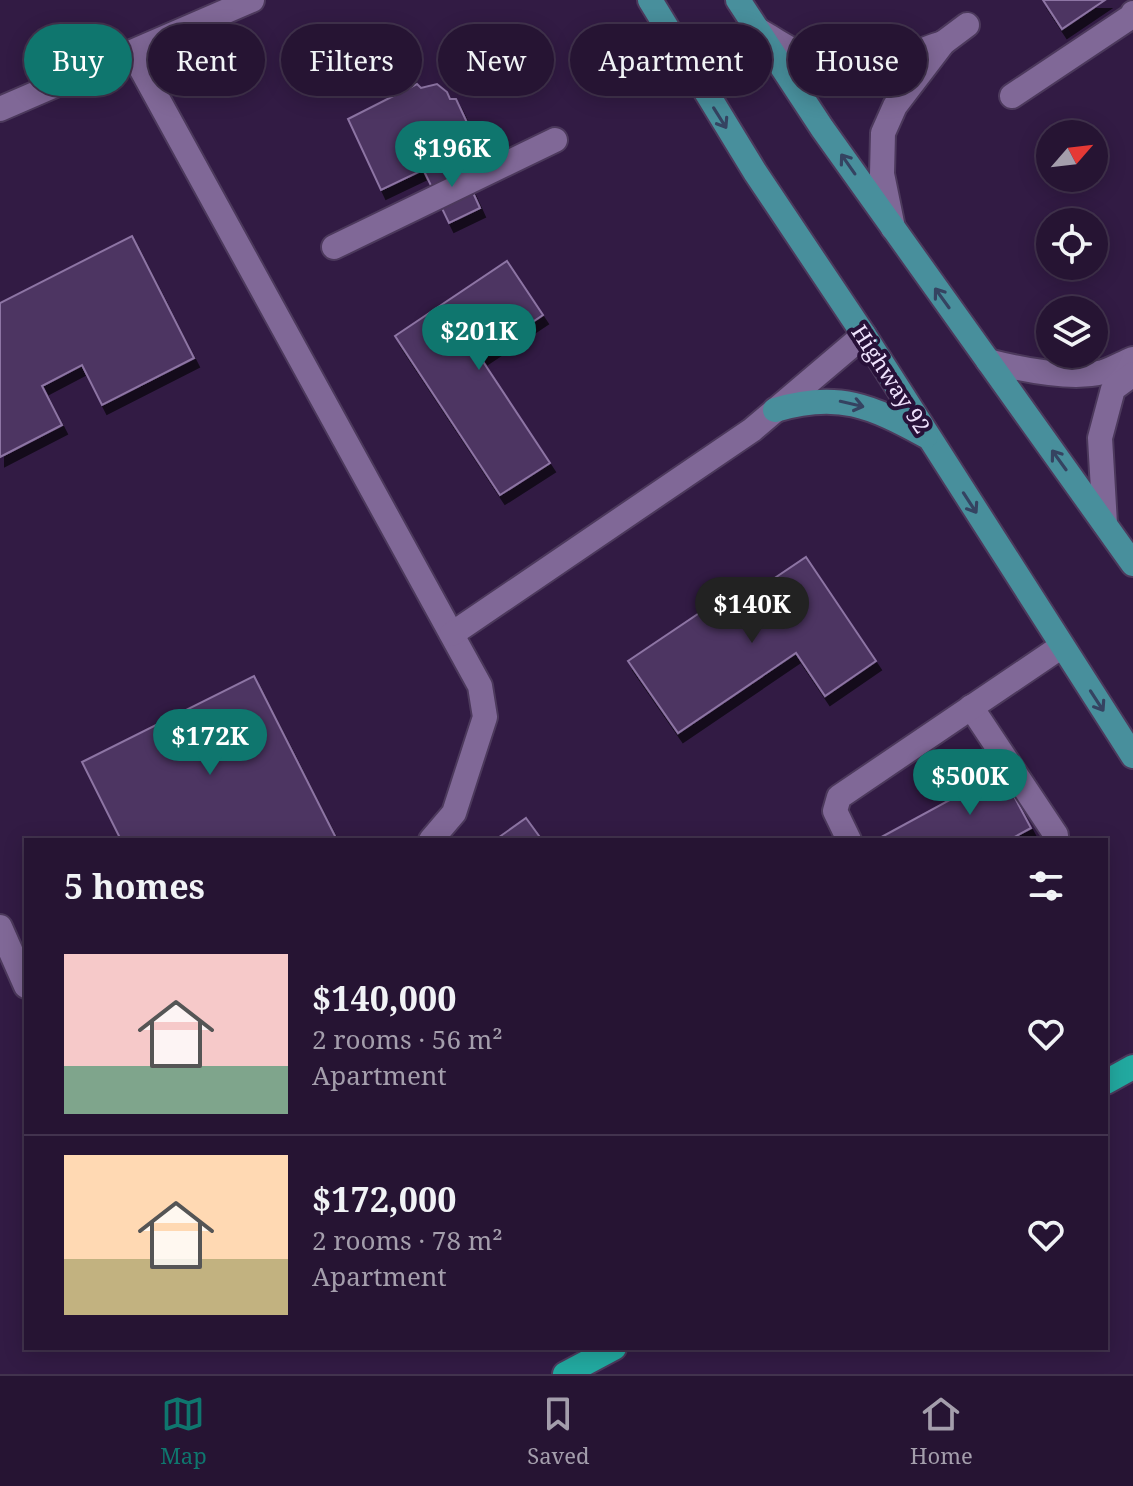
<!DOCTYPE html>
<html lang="en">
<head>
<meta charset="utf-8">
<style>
  :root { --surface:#261433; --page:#32213f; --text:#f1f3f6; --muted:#a49eac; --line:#42334e; --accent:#0f766e }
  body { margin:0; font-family:"Noto Serif",serif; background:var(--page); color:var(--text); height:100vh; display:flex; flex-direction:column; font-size:30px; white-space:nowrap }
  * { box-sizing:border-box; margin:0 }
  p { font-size:26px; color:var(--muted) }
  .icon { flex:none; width:44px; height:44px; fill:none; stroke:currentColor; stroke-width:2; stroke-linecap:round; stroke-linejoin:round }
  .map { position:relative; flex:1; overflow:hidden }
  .drawer { position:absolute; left:24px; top:838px; width:1084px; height:512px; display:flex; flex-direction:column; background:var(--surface); border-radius:0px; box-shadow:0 4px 20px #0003,0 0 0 2px var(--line) }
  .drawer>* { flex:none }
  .banner { position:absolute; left:24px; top:24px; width:1086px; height:72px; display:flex; gap:16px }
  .needle { width:52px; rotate:62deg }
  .fabs { position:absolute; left:1036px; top:120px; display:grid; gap:16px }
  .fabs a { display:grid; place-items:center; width:72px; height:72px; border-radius:50%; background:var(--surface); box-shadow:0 4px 20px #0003,0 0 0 2px var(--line); font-size:40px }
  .price { position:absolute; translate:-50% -68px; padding:0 18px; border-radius:28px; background:var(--accent); color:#fff; font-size:26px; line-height:52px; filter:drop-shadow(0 2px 4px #0008) }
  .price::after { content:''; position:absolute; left:50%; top:48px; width:24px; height:18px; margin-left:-12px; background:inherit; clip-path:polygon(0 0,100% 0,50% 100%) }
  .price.current { background:#222; color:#fff }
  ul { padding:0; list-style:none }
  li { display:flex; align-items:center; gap:24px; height:200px; padding:0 40px }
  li+li { border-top:2px solid var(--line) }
  li span { display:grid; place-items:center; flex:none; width:224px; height:160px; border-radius:0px; color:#555 }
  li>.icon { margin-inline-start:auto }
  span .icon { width:96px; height:96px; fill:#fffc; stroke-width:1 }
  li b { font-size:34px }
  h2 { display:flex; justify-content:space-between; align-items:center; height:96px; padding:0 40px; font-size:34px }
  .tag { padding:0 28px; border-radius:36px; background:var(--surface); box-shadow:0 4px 20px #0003,0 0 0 2px var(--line); font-size:28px; line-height:72px }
  .tag.current { background:var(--accent); color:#fff }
  .dock { display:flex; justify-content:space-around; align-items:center; height:112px; border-top:2px solid var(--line); background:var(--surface); font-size:22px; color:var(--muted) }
  .dock a { display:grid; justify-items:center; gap:4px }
  .dock .current { color:var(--accent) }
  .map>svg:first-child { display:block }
  .building { fill:#4e3662; stroke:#8d74a4; stroke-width:2; filter:url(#shadow) }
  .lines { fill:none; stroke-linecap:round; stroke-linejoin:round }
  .minor-casing { stroke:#4c395c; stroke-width:28 }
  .major-casing { stroke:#4c395c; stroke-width:28 }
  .highway-casing { stroke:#4c395c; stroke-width:28 }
  .minor { stroke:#806897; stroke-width:24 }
  .major { stroke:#488f9c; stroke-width:24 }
  .highway { stroke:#22a9a0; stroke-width:24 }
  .oneway { stroke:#354361 }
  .labels { text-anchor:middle; stroke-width:8; stroke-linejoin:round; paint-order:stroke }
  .street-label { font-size:22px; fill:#efe2fd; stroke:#281139 }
</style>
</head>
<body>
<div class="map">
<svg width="1133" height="1374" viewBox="0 0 1133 1374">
  <defs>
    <filter id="shadow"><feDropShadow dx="5" dy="9" stdDeviation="0" flood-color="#0009"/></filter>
  </defs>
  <rect width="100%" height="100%" fill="#321b44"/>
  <!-- building -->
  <g class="building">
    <path d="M1043,0h62l-43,29z"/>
    <path d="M417,84l4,4 16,-4 10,8 3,7h6l21,45 -96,46 -33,-71z"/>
    <path d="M456,155l24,53 -31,15 -26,-54z"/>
    <path d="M132,236l62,122 -92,47 -20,-40 -40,21 20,39 -62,32v-154z"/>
    <path d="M507,261l36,54 -63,42 70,106 -50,32 -105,-159z"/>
    <path d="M806,557l70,104 -51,35 -29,-43 -118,80 -50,-72 119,-80 7,11z"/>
    <path d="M254,676l83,164h-216l-39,-78z"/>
    <path d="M1001,772l30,56 -22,12h-133z"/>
    <path d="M526,818l16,22h-47z"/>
  </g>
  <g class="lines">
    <!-- minor casing -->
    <g class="minor-casing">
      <g id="minor">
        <path d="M756,29c20,11 40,25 60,33 42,16 88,-6 127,-19"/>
        <path d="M132,52l348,634 5,31 -31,96 -23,27"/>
        <path d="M1012,96l120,-80 1,-3"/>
        <path d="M0,109l252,-109"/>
        <path d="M893,228l-11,-54 1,-41 12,-27 48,-63 24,-18"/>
        <path d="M334,247l221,-107"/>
        <path d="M988,361c31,8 84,19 115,11 10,-3 20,-9 30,-13"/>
        <path d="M1105,524l-5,-86 13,-49 20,-15"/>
        <path d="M452,634l300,-204 112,-95"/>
        <path d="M971,707l85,128v5"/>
        <path d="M849,840l-14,-29 4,-14 223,-151"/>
        <path d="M0,927l26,59"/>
      </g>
    </g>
    <!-- major casing -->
    <g class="major-casing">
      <g id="major">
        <path d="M650,0l105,172 109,163 269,421"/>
        <path d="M738,0l84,128 311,436"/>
        <path d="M775,410c63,-19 96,-4 151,26"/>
      </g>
    </g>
    <!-- highway casing -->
    <g class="highway-casing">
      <g id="highway">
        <path d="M1106,1082l27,-15"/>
        <path d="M565,1374l49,-26"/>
      </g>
    </g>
    <!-- minor -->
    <use href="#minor" class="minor"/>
    <!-- major -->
    <use href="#major" class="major"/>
    <!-- highway -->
    <use href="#highway" class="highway"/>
  </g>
  <!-- one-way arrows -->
  <defs><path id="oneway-shaft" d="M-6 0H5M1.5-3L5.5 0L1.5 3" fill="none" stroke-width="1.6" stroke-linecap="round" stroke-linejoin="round" transform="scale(2)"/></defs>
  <g class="oneway">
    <use href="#oneway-shaft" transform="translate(720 118) rotate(58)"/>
    <use href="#oneway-shaft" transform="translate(848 164) rotate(-125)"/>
    <use href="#oneway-shaft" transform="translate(942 298) rotate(-126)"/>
    <use href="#oneway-shaft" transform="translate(852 404) rotate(13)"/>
    <use href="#oneway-shaft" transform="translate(1059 460) rotate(-126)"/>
    <use href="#oneway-shaft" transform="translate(970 503) rotate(57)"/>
    <use href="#oneway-shaft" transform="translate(1097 701) rotate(57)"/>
  </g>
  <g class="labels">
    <!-- street labels -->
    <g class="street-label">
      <text transform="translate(891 379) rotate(57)" y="8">Highway 92</text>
    </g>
  </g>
</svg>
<div class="fabs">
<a><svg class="needle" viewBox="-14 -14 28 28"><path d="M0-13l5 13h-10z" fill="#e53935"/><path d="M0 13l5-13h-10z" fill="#a49eac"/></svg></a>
<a><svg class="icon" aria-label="locate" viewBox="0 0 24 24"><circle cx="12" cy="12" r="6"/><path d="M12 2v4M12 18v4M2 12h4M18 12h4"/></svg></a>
<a><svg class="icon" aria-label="layers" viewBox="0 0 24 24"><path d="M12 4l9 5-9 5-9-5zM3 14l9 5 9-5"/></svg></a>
</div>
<b class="price" style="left:452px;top:189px">$196K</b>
<b class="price" style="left:479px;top:372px">$201K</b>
<b class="price current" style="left:752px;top:645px">$140K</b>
<b class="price" style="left:210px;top:777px">$172K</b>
<b class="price" style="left:970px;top:817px">$500K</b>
<div class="banner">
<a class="tag current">Buy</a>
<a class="tag">Rent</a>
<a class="tag">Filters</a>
<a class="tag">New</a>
<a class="tag">Apartment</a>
<a class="tag">House</a>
</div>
<section class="drawer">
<h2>5 homes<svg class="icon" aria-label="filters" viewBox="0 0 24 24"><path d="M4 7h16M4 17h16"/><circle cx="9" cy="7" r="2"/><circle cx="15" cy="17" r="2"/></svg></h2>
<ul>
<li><span style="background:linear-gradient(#f6c9c9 70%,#7fa58c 0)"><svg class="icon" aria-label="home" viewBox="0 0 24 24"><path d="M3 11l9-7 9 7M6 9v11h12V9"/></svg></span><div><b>$140,000</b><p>2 rooms · 56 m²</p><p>Apartment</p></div><svg class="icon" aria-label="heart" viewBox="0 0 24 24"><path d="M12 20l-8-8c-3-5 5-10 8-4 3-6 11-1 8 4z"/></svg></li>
<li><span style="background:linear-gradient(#ffd9b3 65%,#c2b280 0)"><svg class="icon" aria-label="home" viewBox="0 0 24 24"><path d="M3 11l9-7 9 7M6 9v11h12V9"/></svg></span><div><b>$172,000</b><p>2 rooms · 78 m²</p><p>Apartment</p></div><svg class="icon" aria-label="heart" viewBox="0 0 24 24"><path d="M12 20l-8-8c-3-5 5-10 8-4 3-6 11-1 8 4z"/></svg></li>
</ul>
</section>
</div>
<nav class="dock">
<a class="current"><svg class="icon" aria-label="map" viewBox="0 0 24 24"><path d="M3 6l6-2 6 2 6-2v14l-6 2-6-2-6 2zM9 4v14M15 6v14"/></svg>Map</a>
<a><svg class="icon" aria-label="saved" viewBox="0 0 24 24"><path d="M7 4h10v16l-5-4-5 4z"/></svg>Saved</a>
<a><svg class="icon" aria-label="home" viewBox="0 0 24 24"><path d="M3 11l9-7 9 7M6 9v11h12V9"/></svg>Home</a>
</nav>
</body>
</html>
